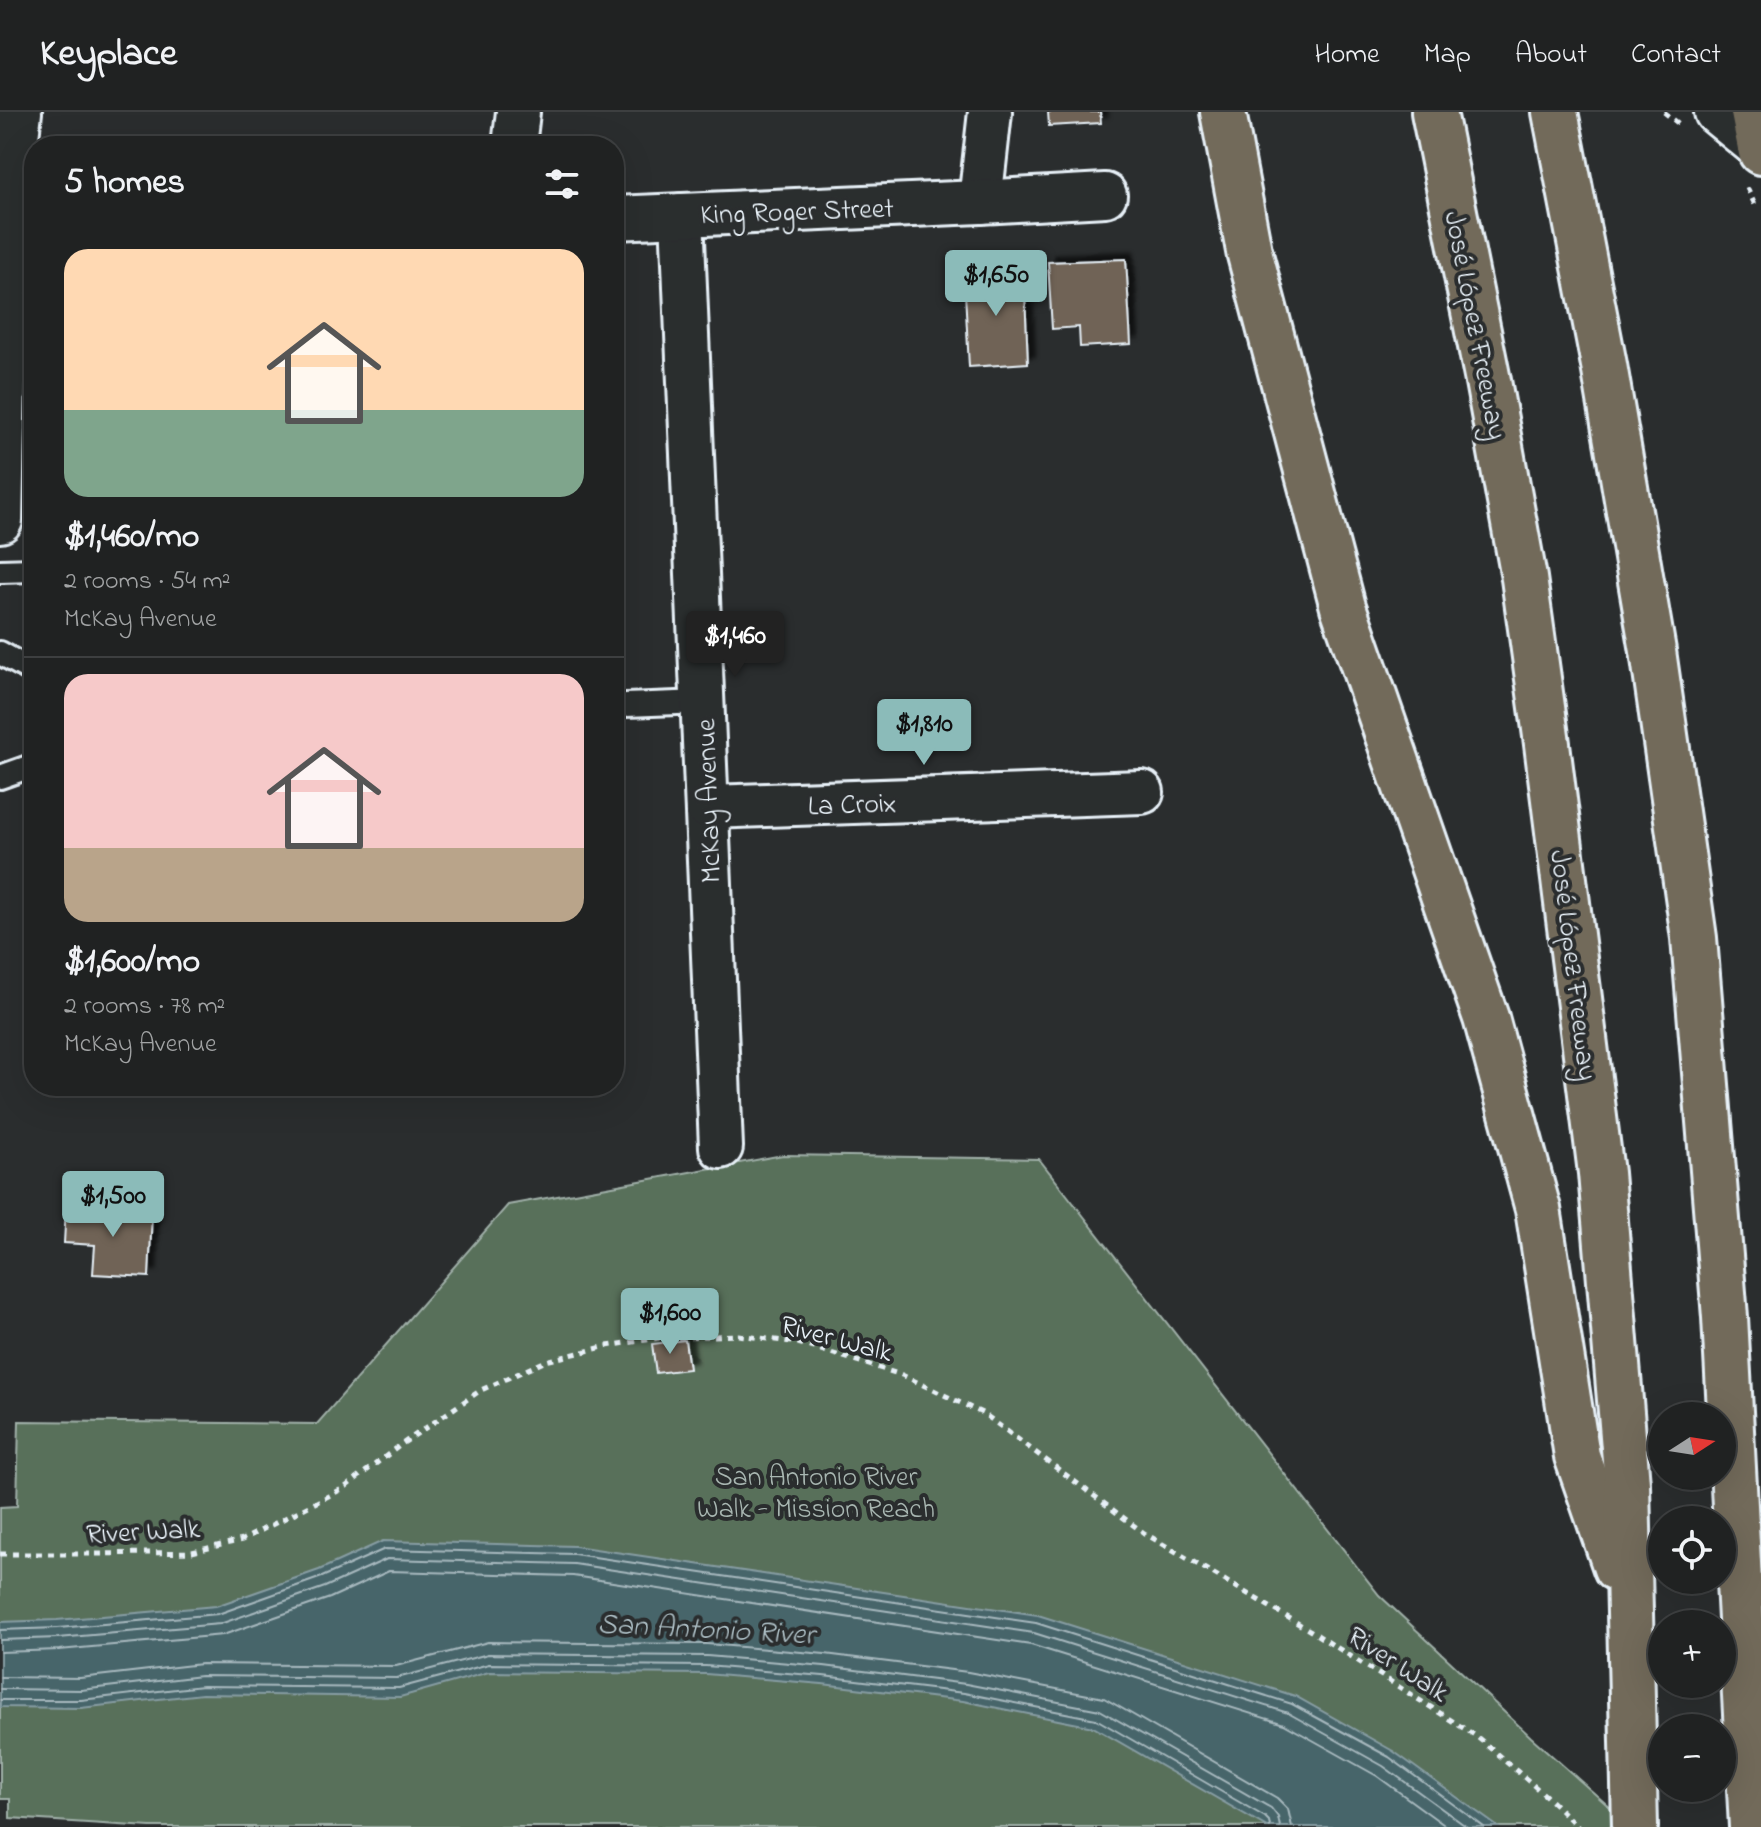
<!DOCTYPE html>
<html lang="en">
<head>
<meta charset="utf-8">
<style>
  :root { --surface:#202222; --page:#282a2a; --text:#f1f3f6; --muted:#a2a4a5; --line:#3d3f40; --accent:#8bbbb9 }
  body { margin:0; font-family:"Indie Flower",sans-serif; background:var(--page); color:var(--text); height:100vh; display:flex; flex-direction:column; font-size:30px; white-space:nowrap }
  * { box-sizing:border-box; margin:0 }
  p { font-size:26px; color:var(--muted) }
  .icon { flex:none; width:44px; height:44px; fill:none; stroke:currentColor; stroke-width:2; stroke-linecap:round; stroke-linejoin:round }
  .map { position:relative; flex:1; overflow:hidden }
  .sheet { position:absolute; left:24px; top:24px; width:600px; height:960px; display:flex; flex-direction:column; background:var(--surface); border-radius:32px; box-shadow:0 8px 32px #0002,0 0 0 2px var(--line) }
  .sheet>* { flex:none }
  .needle { width:52px; rotate:78deg }
  .fabs { position:absolute; left:1648px; top:1290px; display:grid; gap:16px }
  .fabs a { display:grid; place-items:center; width:88px; height:88px; border-radius:50%; background:var(--surface); box-shadow:0 8px 32px #0002,0 0 0 2px var(--line); font-size:40px }
  .price { position:absolute; translate:-50% -68px; padding:0 18px; border-radius:8px; background:var(--accent); color:#111; font-size:26px; line-height:52px; filter:drop-shadow(0 2px 4px #0008) }
  .price::after { content:''; position:absolute; left:50%; top:48px; width:24px; height:18px; margin-left:-12px; background:inherit; clip-path:polygon(0 0,100% 0,50% 100%) }
  .price.selected { background:#222; color:#fff }
  ul { padding:0; list-style:none }
  li { display:grid; align-content:center; gap:16px; height:424px; padding:0 40px }
  li+li { border-top:2px solid var(--line) }
  li span { display:grid; place-items:center; height:248px; border-radius:24px; color:#555 }
  li>.icon { margin-inline-start:auto }
  span .icon { width:144px; height:144px; fill:#fffc; stroke-width:1 }
  li b { font-size:34px }
  h2 { display:flex; justify-content:space-between; align-items:center; height:96px; padding:0 40px; font-size:34px }
  header { display:flex; align-items:center; gap:48px; box-sizing:border-box; height:112px; padding:0 40px; background:var(--surface); border-bottom:2px solid var(--line) }
  header strong { font-size:38px }
  nav { display:flex; gap:44px; margin-inline-start:auto; font-size:28px }
  .map>svg:first-child { display:block }
  .green { fill:#596f5a; stroke:#a0b0a9; stroke-width:2 }
  .water { fill:#47656a; stroke:#879da3; stroke-width:2 }
  .lines { fill:none; stroke-linecap:round; stroke-linejoin:round }
  .shore { stroke:#a8b9bf; stroke-width:2 }
  .building { fill:#706457; stroke:#e8f1f8; stroke-width:2; filter:url(#shadow) }
  .service-casing { stroke:#e8f1f8; stroke-width:28 }
  .minor-casing { stroke:#e8f1f8; stroke-width:48 }
  .tertiary-casing { stroke:#e8f1f8; stroke-width:50 }
  .secondary-casing { stroke:#e8f1f8; stroke-width:50 }
  .motorway-casing { stroke:#e8f1f8; stroke-width:50 }
  .path { stroke:#e8f1f8; stroke-width:5; stroke-dasharray:6 6; stroke-linecap:butt }
  .service { stroke:#2a2d2e; stroke-width:22 }
  .minor { stroke:#2a2d2e; stroke-width:42 }
  .tertiary { stroke:#2a2d2e; stroke-width:44 }
  .secondary { stroke:#2a2d2e; stroke-width:44 }
  .motorway { stroke:#726b5a; stroke-width:44 }
  .labels { text-anchor:middle; stroke-width:8; stroke-linejoin:round; paint-order:stroke }
  .street-label { font-size:28px; fill:#e8f1f8; stroke:#2a2d2e }
  .park-label { font-size:28px; fill:#a8b6b1; stroke:#2a2d2e }
  .water-label { font-size:30px; font-style:italic; fill:#a8b9bf; stroke:#2a2d2e }
</style>
</head>
<body>
<header>
<strong>Keyplace</strong>
<nav><a>Home</a><a>Map</a><a>About</a><a>Contact</a></nav>
</header>
<div class="map">
<svg width="1761" height="1715" viewBox="0 0 1761 1715">
  <defs>
    <filter id="shadow"><feDropShadow dx="7" dy="-7" stdDeviation="2" flood-color="#0009"/></filter>
  </defs>
  <rect width="100%" height="100%" fill="#2a2d2e"/>
  <filter id="ink" filterUnits="userSpaceOnUse"><feTurbulence type="fractalNoise" baseFrequency=".0125" numOctaves="2"/><feDisplacementMap in="SourceGraphic" scale="16" xChannelSelector="R" yChannelSelector="G"/><feConvolveMatrix kernelMatrix="1 2 1 2 8 2 1 2 1" color-interpolation-filters="sRGB"/></filter>
  <g filter="url(#ink)">
    <!-- green -->
    <path class="green" d="M783,1043l256,4 340,436 152,142 101,90h-1482l-140,-9v-19h-10v-292l17,-1 2,-85 298,3 191,-219z"/>
    <!-- water -->
    <path class="water" d="M383,1429l192,5 463,69 257,81 98,55 105,76h-231l-174,-100 -130,-26 -141,-17 -116,-10 -217,-2 -89,25 -198,-3 -121,14 -81,-1v-85l57,-2 159,-14 103,-36z"/>
    <g class="lines">
      <!-- shore -->
      <g class="shore">
        <path d="M0,1518l58,-2 160,-14 104,-37 63,-28 189,5 462,69 256,81 97,53 95,70"/>
        <path d="M0,1528l58,-2 162,-14 105,-37 62,-28 187,5 460,69 254,80 95,53 84,61"/>
        <path d="M0,1540l59,-2 164,-15 107,-37 59,-27 184,5 458,69 253,79 93,52 70,51"/>
        <path d="M0,1565l80,1 121,-14 195,2 92,-24 219,2 118,10 143,18 136,26 173,100 11,11 4,18"/>
        <path d="M0,1577l81,1 120,-14 196,2 91,-24 219,2 117,10 142,18 134,26 171,98 7,9 2,10"/>
        <path d="M0,1588h81l121,-14 197,2 90,-24 217,2 117,10 141,17 132,26 169,98 4,4 1,6"/>
      </g>
    </g>
    <!-- building -->
    <g class="building">
      <path d="M1048,0h52l1,11 -52,3z"/>
      <path d="M1126,147l5,85 -51,3 -1,-20 -27,2 -4,-67z"/>
      <path d="M1024,158l4,93 -59,4 -5,-93z"/>
      <path d="M66,1095l86,5 -3,65 -56,-3 2,-29 -31,-2z"/>
      <path d="M685,1228l4,29 -33,4 -4,-29z"/>
    </g>
    <g class="lines">
      <!-- service casing -->
      <g class="service-casing">
        <g id="service">
          <path d="M0,459l34,-1"/>
          <path d="M0,541l34,19"/>
          <path d="M614,595l12,-2 77,-3"/>
          <path d="M0,665l34,-12"/>
        </g>
      </g>
      <!-- minor casing -->
      <g class="minor-casing">
        <g id="minor">
          <path d="M514,34l4,-34"/>
          <path d="M980,90l10,-90"/>
          <path d="M682,103l39,932"/>
          <path d="M614,106l366,-16 125,-7"/>
          <path d="M707,695l435,-15"/>
        </g>
      </g>
      <!-- tertiary casing -->
      <g class="tertiary-casing">
        <path id="tertiary" d="M0,408l6,-274 3,-53 10,-81"/>
      </g>
      <!-- secondary casing -->
      <g class="secondary-casing">
        <path id="secondary" d="M1717,0l44,36"/>
      </g>
      <!-- motorway casing -->
      <g class="motorway-casing">
        <g id="motorway">
          <path d="M1223,0l26,139 94,356 143,411 52,191 39,247 39,112"/>
          <path d="M1434,0l54,269 36,197 22,158 55,437 26,311 8,343"/>
          <path d="M1555,0l49,253 49,286 41,287 31,379 27,510"/>
          <path d="M1753,0l8,40"/>
        </g>
      </g>
      <!-- path -->
      <g class="path">
        <path d="M1664,0l15,12"/>
        <path d="M1747,76l8,17"/>
        <path d="M0,1442h101l91,-2 50,-12 102,-52 58,-44 79,-54 65,-29 61,-15 52,-8 79,-3 60,8 104,32 82,39 160,119 167,98 165,105 70,60 32,31"/>
      </g>
      <!-- service -->
      <use href="#service" class="service"/>
      <!-- minor -->
      <use href="#minor" class="minor"/>
      <!-- tertiary -->
      <use href="#tertiary" class="tertiary"/>
      <!-- secondary -->
      <use href="#secondary" class="secondary"/>
      <!-- motorway -->
      <use href="#motorway" class="motorway"/>
    </g>
  </g>
  <g class="labels">
    <!-- street labels -->
    <g class="street-label">
      <text transform="translate(797 98) rotate(-2)" y="10">King Roger Street</text>
      <text transform="translate(1477 213) rotate(79)" y="10">José López Freeway</text>
      <text transform="translate(707 689) rotate(-92)" y="10">McKay Avenue</text>
      <text transform="translate(852 691) rotate(-2)" y="10">La Croix</text>
      <text transform="translate(1575 853) rotate(83)" y="10">José López Freeway</text>
      <text transform="translate(837 1225) rotate(15)" y="10">River Walk</text>
      <text transform="translate(143 1418) rotate(-3)" y="10">River Walk</text>
      <text transform="translate(1399 1551) rotate(33)" y="10">River Walk</text>
    </g>
    <!-- park labels -->
    <g class="park-label">
      <text x="816" y="1373">San Antonio River<tspan x="816" dy="32">Walk - Mission Reach</tspan></text>
    </g>
    <!-- water labels -->
    <g class="water-label">
      <text transform="translate(706 1516) rotate(3)" y="10">San Antonio River</text>
    </g>
  </g>
</svg>
<div class="fabs">
<a><svg class="needle" viewBox="-14 -14 28 28"><path d="M0-13l5 13h-10z" fill="#e53935"/><path d="M0 13l5-13h-10z" fill="#a2a4a5"/></svg></a>
<a><svg class="icon" aria-label="locate" viewBox="0 0 24 24"><circle cx="12" cy="12" r="6"/><path d="M12 2v4M12 18v4M2 12h4M18 12h4"/></svg></a>
<a>+</a>
<a>−</a>
</div>
<b class="price" style="left:996px;top:206px">$1,650</b>
<b class="price selected" style="left:735px;top:567px">$1,460</b>
<b class="price" style="left:924px;top:655px">$1,810</b>
<b class="price" style="left:113px;top:1127px">$1,500</b>
<b class="price" style="left:670px;top:1244px">$1,600</b>
<section class="sheet">
<h2>5 homes<svg class="icon" aria-label="filters" viewBox="0 0 24 24"><path d="M4 7h16M4 17h16"/><circle cx="9" cy="7" r="2"/><circle cx="15" cy="17" r="2"/></svg></h2>
<ul>
<li><span style="background:linear-gradient(#ffd9b3 65%,#7fa58c 0)"><svg class="icon" aria-label="home" viewBox="0 0 24 24"><path d="M3 11l9-7 9 7M6 9v11h12V9"/></svg></span><div><b>$1,460/mo</b><p>2 rooms · 54 m²</p><p>McKay Avenue</p></div></li>
<li><span style="background:linear-gradient(#f6c9c9 70%,#b9a48a 0)"><svg class="icon" aria-label="home" viewBox="0 0 24 24"><path d="M3 11l9-7 9 7M6 9v11h12V9"/></svg></span><div><b>$1,600/mo</b><p>2 rooms · 78 m²</p><p>McKay Avenue</p></div></li>
</ul>
</section>
</div>
</body>
</html>
